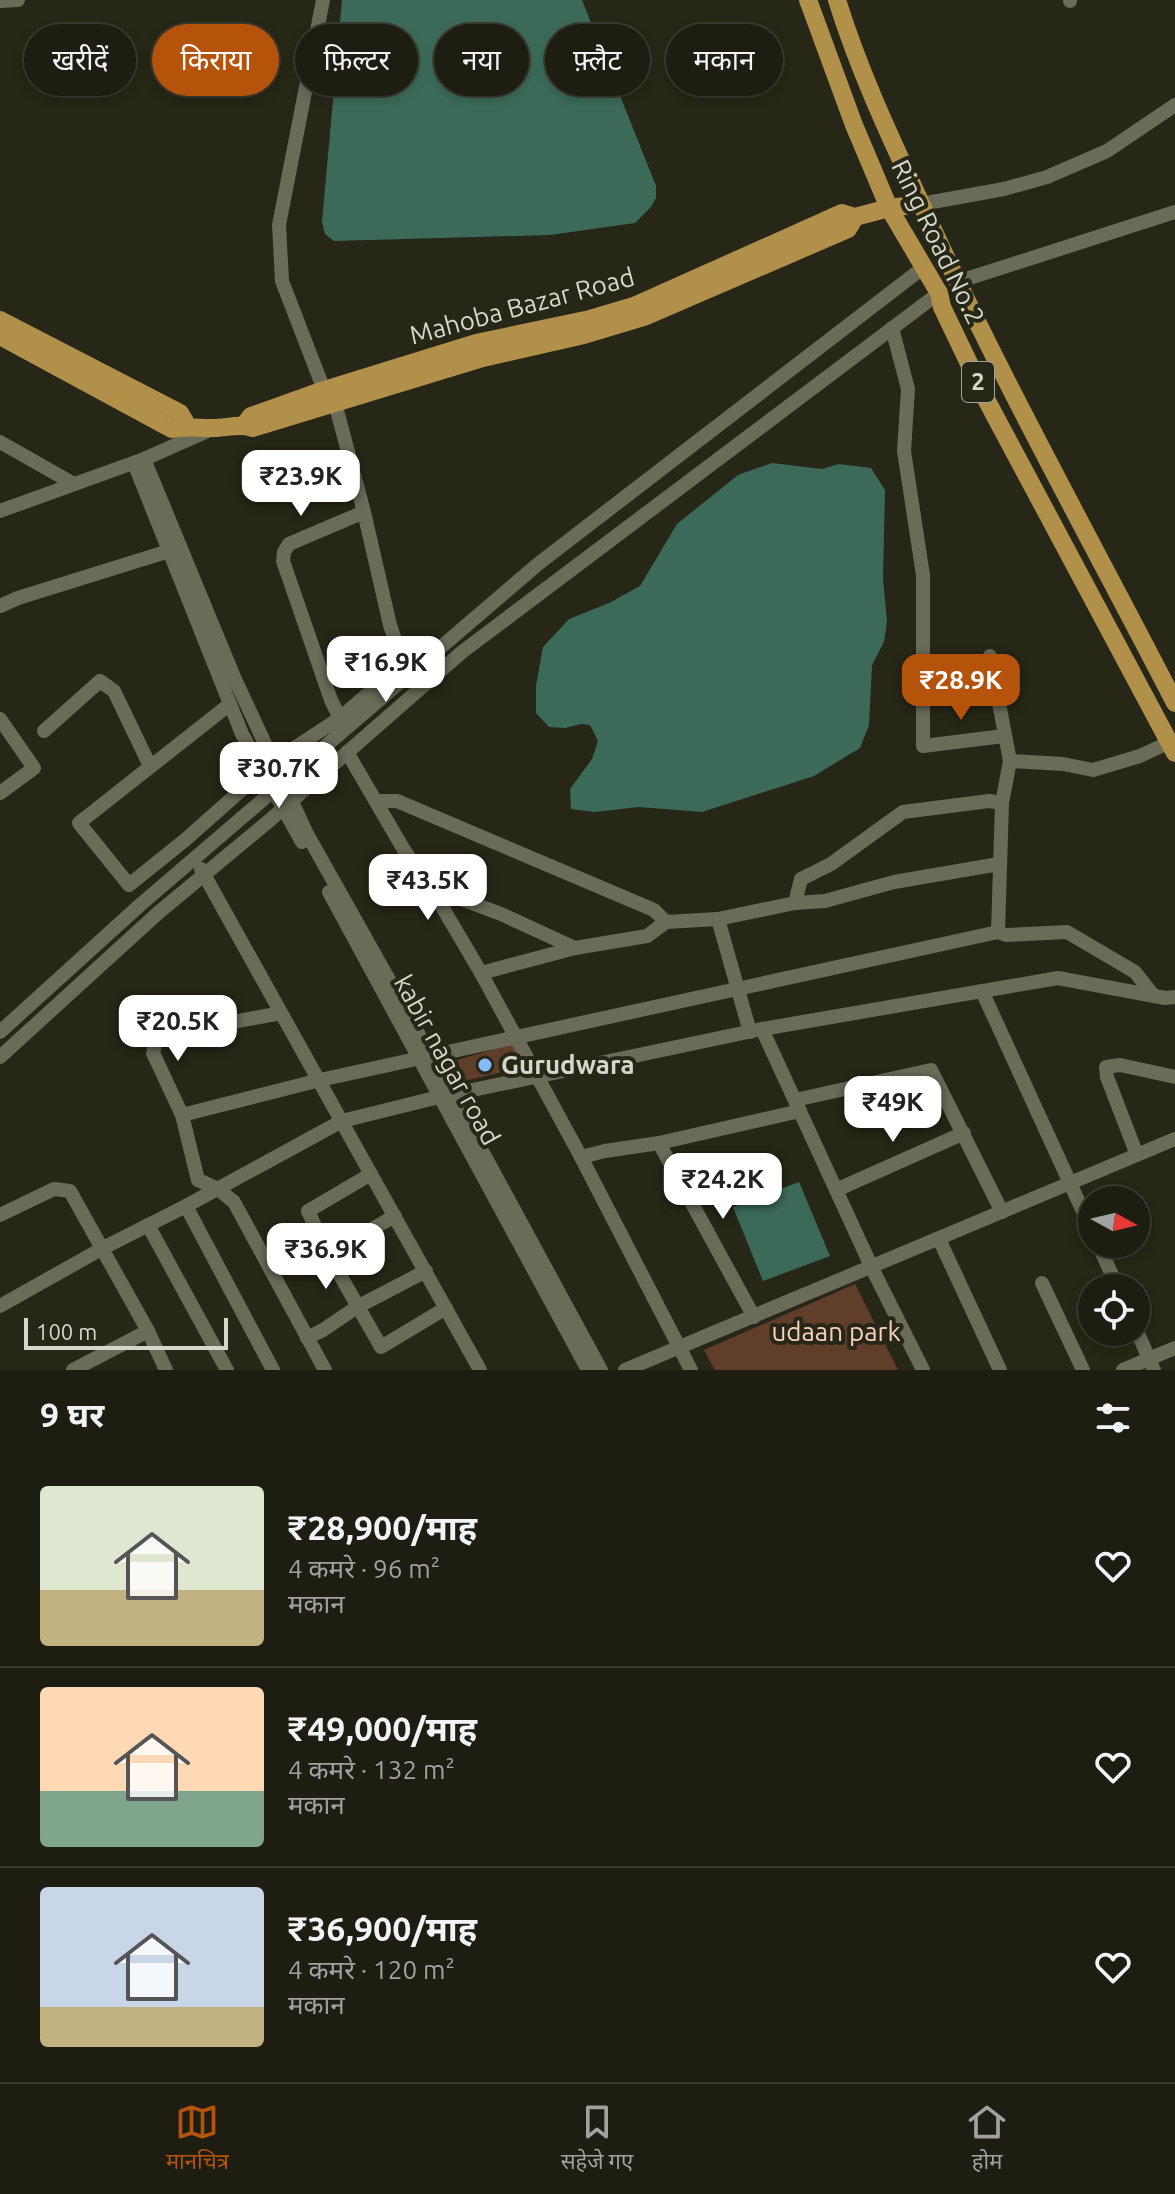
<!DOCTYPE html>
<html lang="hi">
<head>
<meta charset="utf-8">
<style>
  :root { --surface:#1d1d11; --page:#2a2a1f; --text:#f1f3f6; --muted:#a0a29f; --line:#3b3b31; --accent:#b45309 }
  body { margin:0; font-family:Ubuntu,"Noto Sans Devanagari",sans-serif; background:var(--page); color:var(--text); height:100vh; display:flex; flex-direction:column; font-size:30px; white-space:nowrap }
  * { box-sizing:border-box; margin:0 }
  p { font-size:26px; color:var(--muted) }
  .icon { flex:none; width:44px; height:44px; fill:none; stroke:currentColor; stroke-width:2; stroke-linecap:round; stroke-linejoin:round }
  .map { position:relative; height:1370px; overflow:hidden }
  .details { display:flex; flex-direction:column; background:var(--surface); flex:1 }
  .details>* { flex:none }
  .hud { position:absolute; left:24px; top:24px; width:1128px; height:72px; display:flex; gap:16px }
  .needle { width:52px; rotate:98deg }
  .tools { position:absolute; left:1078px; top:1186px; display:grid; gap:16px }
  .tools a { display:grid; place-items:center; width:72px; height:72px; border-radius:50%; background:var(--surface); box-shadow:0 4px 12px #0003,0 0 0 2px var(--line); font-size:40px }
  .scale { position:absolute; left:24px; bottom:20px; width:204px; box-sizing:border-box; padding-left:8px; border:4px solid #d6d7cc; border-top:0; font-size:22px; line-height:28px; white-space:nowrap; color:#d6d7cc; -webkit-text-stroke:6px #272717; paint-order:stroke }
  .price { position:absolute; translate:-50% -68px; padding:0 18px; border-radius:16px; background:#fff; color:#222; font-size:26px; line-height:52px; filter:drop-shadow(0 2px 4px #0008) }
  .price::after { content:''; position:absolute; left:50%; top:48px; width:24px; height:18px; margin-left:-12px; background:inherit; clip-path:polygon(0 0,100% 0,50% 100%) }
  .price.on { background:var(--accent); color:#fff }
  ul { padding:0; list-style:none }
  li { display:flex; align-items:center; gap:24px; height:200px; padding:0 40px }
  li+li { border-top:2px solid var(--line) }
  li span { display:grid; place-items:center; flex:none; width:224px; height:160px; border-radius:8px; color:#555 }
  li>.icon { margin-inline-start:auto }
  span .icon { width:96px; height:96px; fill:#fffc; stroke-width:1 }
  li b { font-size:34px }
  h2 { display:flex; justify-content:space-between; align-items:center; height:96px; padding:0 40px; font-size:34px }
  .chip { padding:0 28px; border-radius:36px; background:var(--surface); box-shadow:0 4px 12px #0003,0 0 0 2px var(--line); font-size:28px; line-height:72px }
  .chip.on { background:var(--accent); color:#fff }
  .dock { display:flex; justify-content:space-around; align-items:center; height:112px; border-top:2px solid var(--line); background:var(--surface); font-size:22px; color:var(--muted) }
  .dock a { display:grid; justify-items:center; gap:4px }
  .dock .on { color:var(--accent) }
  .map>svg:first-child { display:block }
  .green { fill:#603e2a }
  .water { fill:#3b6b58 }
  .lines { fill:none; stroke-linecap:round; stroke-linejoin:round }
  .minor { stroke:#6b6b59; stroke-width:14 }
  .major { stroke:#b1904a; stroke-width:18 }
  .poi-dot { fill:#84bcfb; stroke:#272717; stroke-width:3 }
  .labels { text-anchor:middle; stroke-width:8; stroke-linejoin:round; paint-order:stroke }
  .shield { fill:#272717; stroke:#a2a296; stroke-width:2 }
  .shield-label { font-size:24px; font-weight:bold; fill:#d6d7cc }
  .street-label { font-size:26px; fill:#d6d7cc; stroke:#272717 }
  .poi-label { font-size:26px; font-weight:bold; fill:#d6d7cc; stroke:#272717; text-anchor:start }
  .park-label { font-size:26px; fill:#f9d1ba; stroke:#272717 }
</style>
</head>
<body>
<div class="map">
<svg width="1175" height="1370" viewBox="0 0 1175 1370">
  <rect width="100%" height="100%" fill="#272717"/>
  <!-- green -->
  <g class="green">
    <path d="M513,1044l11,23 -68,16 -13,-19z"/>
    <path d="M855,1284l43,86h-183l-11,-20z"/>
  </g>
  <!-- water -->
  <g class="water">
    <path d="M342,0h240l74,186v12l-5,9 -16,16 -85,12 -216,6 -9,-7 -3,-12z"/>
    <path d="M772,463l50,6 17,-5 32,4 14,22 -2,89 4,43 -3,20 -12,23 -3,60 -9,23 -46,28 -112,36 -63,-5 -44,5 -24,-3 -1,-20 22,-30 6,-18 -8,-16 -9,-1 -16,4 -16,-1 -13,-14v-27l7,-39 26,-28 40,-16 31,-17 37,-62 61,-49z"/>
    <path d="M799,1182l31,74 -67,25 -30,-74z"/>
  </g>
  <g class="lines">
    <!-- minor -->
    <g class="minor">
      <path d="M323,0l-44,225 3,56 42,109 11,13 29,109 26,113 8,24v13l-5,10 -53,46"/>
      <path d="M0,1l18,-1"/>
      <path d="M1070,1v-1"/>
      <path d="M921,204l83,-15 43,-12 60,-26 68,-46"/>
      <path d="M957,282l218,-70"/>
      <path d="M892,328l16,61 -4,62 19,124v171l81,-10"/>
      <path d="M0,442l74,42"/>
      <path d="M144,459l90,218 73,157 86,153 208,383"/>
      <path d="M134,463l108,271 60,108"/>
      <path d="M0,511l144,-52 68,-30"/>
      <path d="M0,606l18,-8 151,-47"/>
      <path d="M990,656l20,105 -8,42 -4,129"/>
      <path d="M230,704l-151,119 50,62 56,-45 88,-78 67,-44 -9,-18 -48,-139 1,-9 5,-8 75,-32"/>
      <path d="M0,719l34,49 -34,25"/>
      <path d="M44,731l56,-50 14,10 36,75"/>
      <path d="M347,752l57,98 30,43 47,80 100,184 24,-6 54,-8 141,-32"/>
      <path d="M1010,761l53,3 30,6 47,-14 30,-14"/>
      <path d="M377,801h20l257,109 12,12"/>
      <path d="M201,869l279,501"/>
      <path d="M329,892l259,478"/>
      <path d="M434,893l13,1 54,20 74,34 72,-12 19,-14 52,-3 77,-16 30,-2 69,-19 105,-18"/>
      <path d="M795,903l6,-24 30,-15 72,-52 86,-11 13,2"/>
      <path d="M718,919l32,113"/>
      <path d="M481,973l94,-25"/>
      <path d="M982,991l110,240"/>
      <path d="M281,1013l-117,22 -8,5 -3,13 29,62 16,65 20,9 16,13 91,168"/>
      <path d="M762,1029l296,-51 107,20 10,-1"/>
      <path d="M0,1032l140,-127 398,-341 386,-297"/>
      <path d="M0,1057l158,-144 112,-93 192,-168 477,-359"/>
      <path d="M795,1100l136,-30 71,142"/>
      <path d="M182,1115l138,-35 678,-148 8,3 61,-3 68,40 19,24"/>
      <path d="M659,1143l95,174"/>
      <path d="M1137,1155l-30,-78 -1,-10 14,-2 55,12"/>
      <path d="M581,1157l110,213"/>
      <path d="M371,1174l-63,37 20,43 53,93 65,-39"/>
      <path d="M836,1190l128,-57"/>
      <path d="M186,1206l87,164"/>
      <path d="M0,1215l54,-26 16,2 78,140 18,39"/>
      <path d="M148,1225l79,145"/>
      <path d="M939,1239l61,131"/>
      <path d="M1098,1244l20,44"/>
      <path d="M328,1254l67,-38"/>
      <path d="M1042,1283l41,87"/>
      <path d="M0,1306l103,-58 83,-42 156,-85 97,-24 323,-68 110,239 51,102"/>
      <path d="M1136,1329l18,41"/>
      <path d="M307,1338l16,-8 34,-23 69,-36"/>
      <path d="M73,1370l75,-39"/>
      <path d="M625,1370l550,-231"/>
      <path d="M1123,1370l52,-22"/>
    </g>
    <!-- major -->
    <g class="major">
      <path d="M808,0l46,125 35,83 50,85 3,14 45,94 188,352"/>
      <path d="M837,0c23,74 56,143 88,212 76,167 166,328 250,491"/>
      <path d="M0,320l180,93 7,12"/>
      <path d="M0,336l172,93c14,-3 26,-1 41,-1 14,0 27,-5 40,0l230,-70 101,-23 60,-18 204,-88 7,-12"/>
      <path d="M244,425l7,-9 73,-26 152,-47 114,-24 44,-13 208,-93 13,4 34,-9 32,-4"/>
    </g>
  </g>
  <!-- markers -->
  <circle class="poi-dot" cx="485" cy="1065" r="8"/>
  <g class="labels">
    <!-- shield labels -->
    <rect class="shield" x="962" y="362" width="32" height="40" rx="6"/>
    <g class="shield-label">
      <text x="978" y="390">2</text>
    </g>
    <!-- street labels -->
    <g class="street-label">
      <text transform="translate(938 242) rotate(64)" y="9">Ring Road No.2</text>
      <text transform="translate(522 306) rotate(-15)" y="9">Mahoba Bazar Road</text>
      <text transform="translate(447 1060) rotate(61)" y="9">kabir nagar road</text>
    </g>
    <!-- poi labels -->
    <g class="poi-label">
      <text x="501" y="1074">Gurudwara</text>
    </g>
    <!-- park labels -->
    <g class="park-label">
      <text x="836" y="1341">udaan park</text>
    </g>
  </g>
</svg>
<div class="tools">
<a><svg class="needle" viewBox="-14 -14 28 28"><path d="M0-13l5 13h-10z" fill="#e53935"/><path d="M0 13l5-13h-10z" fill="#a0a29f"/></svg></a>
<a><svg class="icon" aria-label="locate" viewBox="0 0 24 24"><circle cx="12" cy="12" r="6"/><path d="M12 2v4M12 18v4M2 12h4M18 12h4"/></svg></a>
</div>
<div class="scale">100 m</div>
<b class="price" style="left:301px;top:518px">₹23.9K</b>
<b class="price" style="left:386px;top:704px">₹16.9K</b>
<b class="price on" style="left:961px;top:722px">₹28.9K</b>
<b class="price" style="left:279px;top:810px">₹30.7K</b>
<b class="price" style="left:428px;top:922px">₹43.5K</b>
<b class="price" style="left:178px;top:1063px">₹20.5K</b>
<b class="price" style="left:893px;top:1144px">₹49K</b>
<b class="price" style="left:723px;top:1221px">₹24.2K</b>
<b class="price" style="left:326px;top:1291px">₹36.9K</b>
<div class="hud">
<a class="chip">खरीदें</a>
<a class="chip on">किराया</a>
<a class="chip">फ़िल्टर</a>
<a class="chip">नया</a>
<a class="chip">फ़्लैट</a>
<a class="chip">मकान</a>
</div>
</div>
<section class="details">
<h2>9 घर<svg class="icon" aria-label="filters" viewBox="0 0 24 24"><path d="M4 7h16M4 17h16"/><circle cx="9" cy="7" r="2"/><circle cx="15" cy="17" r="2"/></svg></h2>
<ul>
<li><span style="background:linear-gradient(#dfe7d0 65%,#c2b280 0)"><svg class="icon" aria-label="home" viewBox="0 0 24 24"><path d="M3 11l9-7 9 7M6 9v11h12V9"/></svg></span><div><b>₹28,900/माह</b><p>4 कमरे · 96 m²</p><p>मकान</p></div><svg class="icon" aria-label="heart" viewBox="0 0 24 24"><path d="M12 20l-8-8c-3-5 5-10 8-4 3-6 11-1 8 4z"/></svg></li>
<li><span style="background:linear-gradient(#ffd9b3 65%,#7fa58c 0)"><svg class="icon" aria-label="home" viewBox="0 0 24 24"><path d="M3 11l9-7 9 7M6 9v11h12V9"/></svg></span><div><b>₹49,000/माह</b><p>4 कमरे · 132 m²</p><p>मकान</p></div><svg class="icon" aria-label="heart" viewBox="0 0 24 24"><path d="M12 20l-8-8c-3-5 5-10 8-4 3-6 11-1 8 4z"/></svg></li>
<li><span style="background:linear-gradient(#c9d6e8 75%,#c2b280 0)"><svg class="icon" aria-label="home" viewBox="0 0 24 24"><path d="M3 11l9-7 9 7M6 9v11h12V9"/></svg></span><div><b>₹36,900/माह</b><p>4 कमरे · 120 m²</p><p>मकान</p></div><svg class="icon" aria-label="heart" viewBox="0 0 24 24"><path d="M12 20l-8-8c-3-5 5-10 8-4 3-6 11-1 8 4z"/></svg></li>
</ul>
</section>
<nav class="dock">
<a class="on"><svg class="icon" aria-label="map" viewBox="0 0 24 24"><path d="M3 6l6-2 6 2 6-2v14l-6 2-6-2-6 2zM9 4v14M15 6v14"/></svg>मानचित्र</a>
<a><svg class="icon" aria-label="saved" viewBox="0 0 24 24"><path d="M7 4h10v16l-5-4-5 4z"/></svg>सहेजे गए</a>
<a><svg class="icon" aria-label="home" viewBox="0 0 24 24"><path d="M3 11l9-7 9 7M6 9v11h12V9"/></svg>होम</a>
</nav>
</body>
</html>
